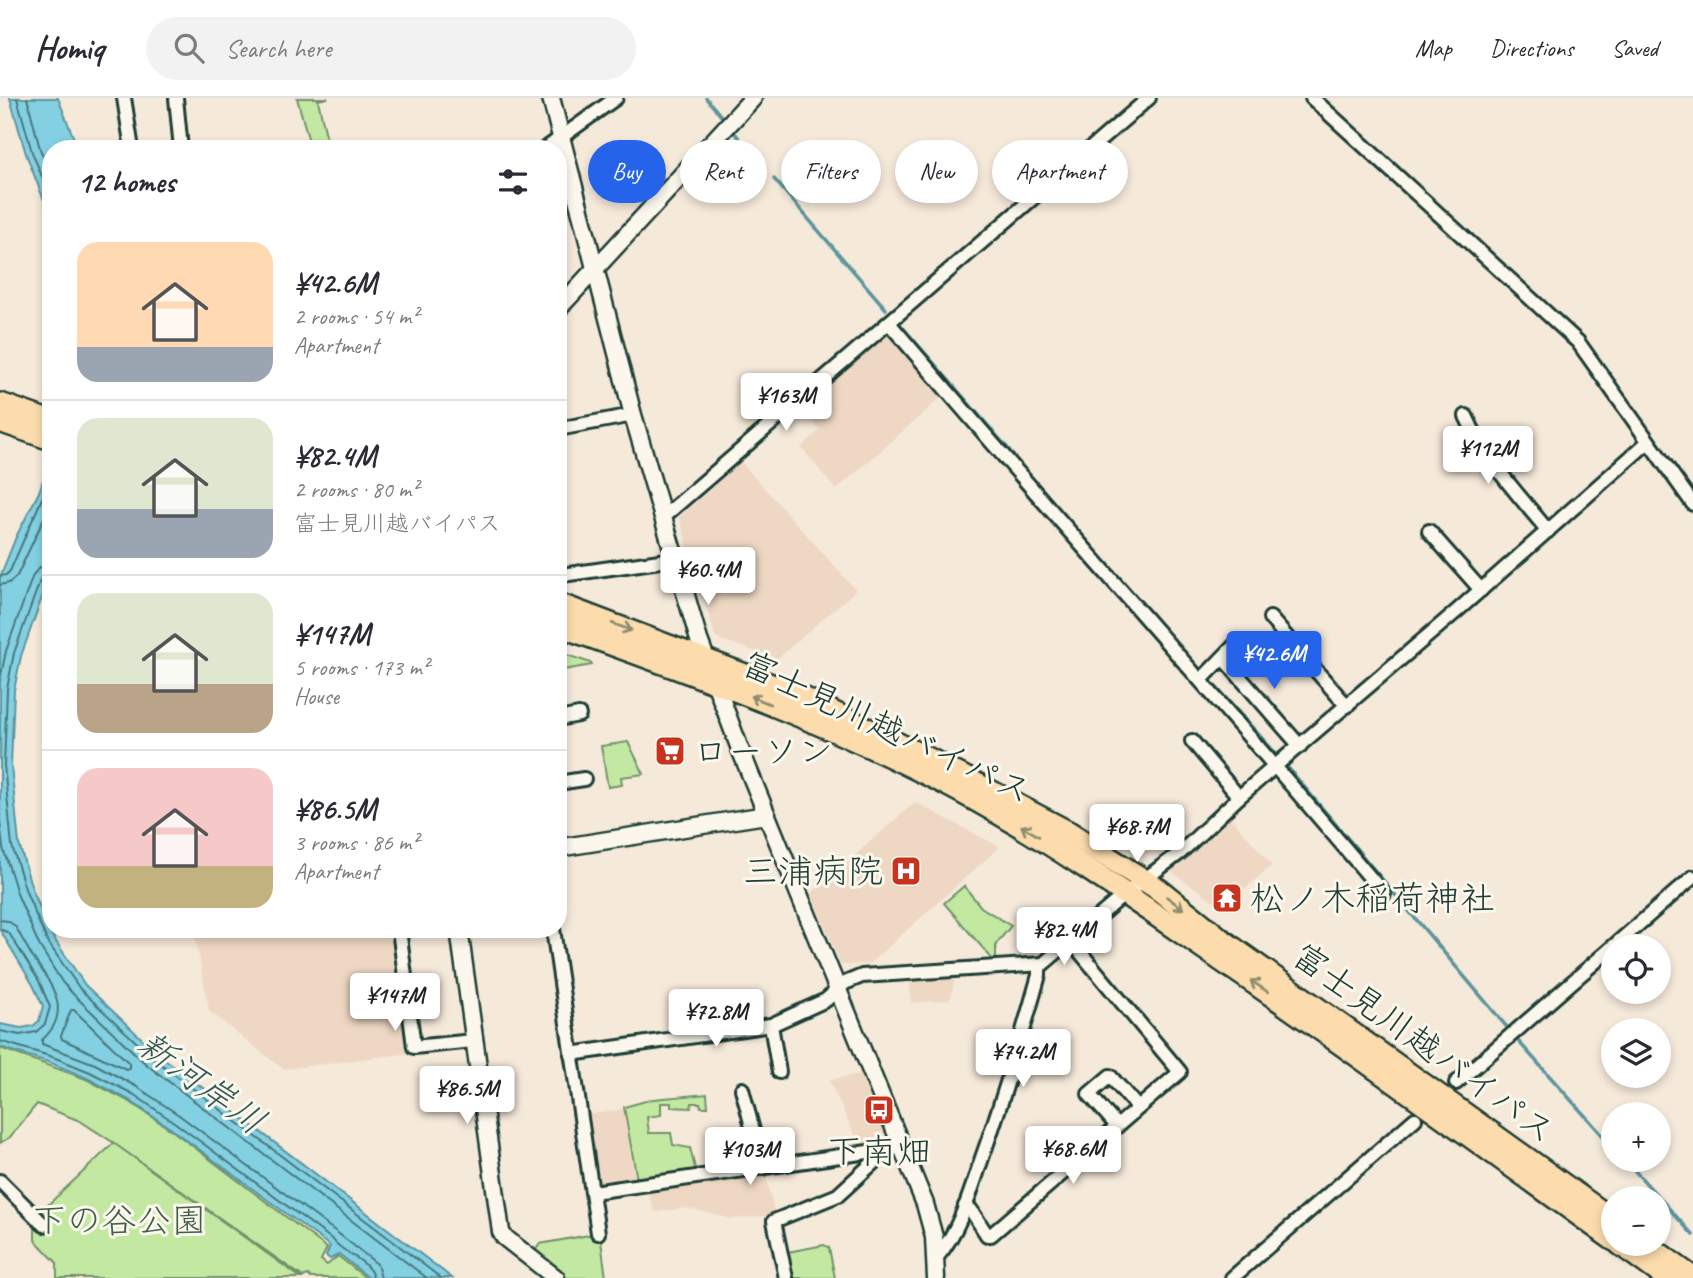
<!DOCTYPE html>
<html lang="en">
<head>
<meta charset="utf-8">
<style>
  :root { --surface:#fff; --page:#f2f2f3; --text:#2b2b33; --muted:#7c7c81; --line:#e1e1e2; --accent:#2563eb }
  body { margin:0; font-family:Caveat,"Klee One",sans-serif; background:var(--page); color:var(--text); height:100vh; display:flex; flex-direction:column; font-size:26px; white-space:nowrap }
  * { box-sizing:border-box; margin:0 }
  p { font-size:23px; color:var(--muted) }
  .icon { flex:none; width:38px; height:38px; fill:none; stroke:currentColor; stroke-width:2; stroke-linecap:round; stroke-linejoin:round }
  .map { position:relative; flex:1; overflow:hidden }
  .details { position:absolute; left:42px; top:42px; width:525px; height:798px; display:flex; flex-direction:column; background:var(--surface); border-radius:28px; box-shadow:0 4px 10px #0003 }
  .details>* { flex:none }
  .top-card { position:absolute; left:588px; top:42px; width:665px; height:63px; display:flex; gap:14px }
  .controls { position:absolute; left:1601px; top:836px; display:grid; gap:14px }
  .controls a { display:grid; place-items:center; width:70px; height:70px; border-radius:50%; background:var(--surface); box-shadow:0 4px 10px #0003; font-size:35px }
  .price { position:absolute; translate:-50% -60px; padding:0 16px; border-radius:7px; background:#fff; color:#222; font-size:23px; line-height:46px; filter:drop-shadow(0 2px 4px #0008) }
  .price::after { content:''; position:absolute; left:50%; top:42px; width:21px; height:16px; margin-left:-10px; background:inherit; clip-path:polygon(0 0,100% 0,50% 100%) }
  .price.current { background:var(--accent); color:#fff }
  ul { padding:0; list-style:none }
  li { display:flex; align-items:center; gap:21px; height:175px; padding:0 35px }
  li+li { border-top:2px solid var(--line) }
  li span { display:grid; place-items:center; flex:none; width:196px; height:140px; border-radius:21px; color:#555 }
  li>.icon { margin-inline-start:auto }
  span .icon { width:84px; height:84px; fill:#fffc; stroke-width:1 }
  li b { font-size:30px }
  h2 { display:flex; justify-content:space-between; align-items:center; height:84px; padding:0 35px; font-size:30px }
  .tag { padding:0 24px; border-radius:32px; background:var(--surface); box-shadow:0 4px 10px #0003; font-size:24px; line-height:63px }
  .tag.current { background:var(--accent); color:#fff }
  header { display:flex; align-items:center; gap:42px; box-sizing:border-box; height:98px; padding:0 35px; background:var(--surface); border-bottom:2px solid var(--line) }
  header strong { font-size:33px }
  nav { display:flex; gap:38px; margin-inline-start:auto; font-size:24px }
  .search { width:490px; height:63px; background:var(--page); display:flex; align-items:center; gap:18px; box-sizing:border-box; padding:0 24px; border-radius:38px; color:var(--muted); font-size:26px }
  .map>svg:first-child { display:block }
  .built { fill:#eed8c4 }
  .green { fill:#c3e8a2; stroke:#71926b; stroke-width:2 }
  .water { fill:#84d0e3; stroke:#5c959d; stroke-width:2 }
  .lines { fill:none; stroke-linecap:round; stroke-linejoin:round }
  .shore { stroke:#47787a; stroke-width:2 }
  .stream { stroke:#5c959d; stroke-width:3.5 }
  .minor-casing { stroke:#1f3d34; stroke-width:18 }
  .tertiary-casing { stroke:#1f3d34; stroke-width:21 }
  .trunk-casing { stroke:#1f3d34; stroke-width:26 }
  .minor { stroke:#fbf7ec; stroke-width:12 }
  .tertiary { stroke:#fbf7ec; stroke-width:16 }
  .trunk { stroke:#fcdcac; stroke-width:21 }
  .oneway { stroke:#8e8c70 }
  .labels { text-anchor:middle; stroke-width:6; stroke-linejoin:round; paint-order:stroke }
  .street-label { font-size:35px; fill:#1f3d34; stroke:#fbf7ec }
  .poi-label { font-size:35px; fill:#1f3d34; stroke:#fbf7ec; text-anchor:start }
  .park-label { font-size:35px; fill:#405f4a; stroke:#fbf7ec }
  .water-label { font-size:37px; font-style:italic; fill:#335a57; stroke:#fbf7ec }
</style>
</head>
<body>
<header>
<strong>Homiq</strong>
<div class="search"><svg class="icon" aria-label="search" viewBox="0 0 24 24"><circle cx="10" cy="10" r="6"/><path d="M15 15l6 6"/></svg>Search here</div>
<nav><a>Map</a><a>Directions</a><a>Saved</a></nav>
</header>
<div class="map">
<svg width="1693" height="1180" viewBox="0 0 1693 1180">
  <rect width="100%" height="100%" fill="#f5e9da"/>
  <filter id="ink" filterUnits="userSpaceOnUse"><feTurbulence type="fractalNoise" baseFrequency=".0143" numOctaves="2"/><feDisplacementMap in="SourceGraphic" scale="14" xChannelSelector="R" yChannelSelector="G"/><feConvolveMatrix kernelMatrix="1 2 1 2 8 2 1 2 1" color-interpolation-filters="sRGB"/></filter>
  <g filter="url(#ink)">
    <!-- built -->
    <g class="built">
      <path d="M885,235h4l54,63 -107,94 -35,-43 19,-17 -16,-17 -14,12 -5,-6z"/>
      <path d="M741,364l115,128 -79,69 -61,-21 -37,-121z"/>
      <path d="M915,704l85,45 -131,117 -28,1 -30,-71z"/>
      <path d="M1230,719l42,48 -27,24 -9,-9 -22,21 -45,-31z"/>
      <path d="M194,831h200l17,124 -128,16 -74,-58z"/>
      <path d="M956,877l-6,25 -39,3 -2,-26z"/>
      <path d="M861,976l22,56 3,15 -25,4 -32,-69z"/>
      <path d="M624,1011l11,72 -38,5 -12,-71z"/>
      <path d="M765,1075l10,42 -43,4 -45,-11 -32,4 -9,-23z"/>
    </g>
    <!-- green -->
    <g class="green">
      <path d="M297,0h31l-10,2 11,49h-18z"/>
      <path d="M558,554l33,11 1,2 -34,6z"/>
      <path d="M628,644l16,32 -23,3 1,8 -14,2 -7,-41z"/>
      <path d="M964,788l17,21 30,19 -15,18v16h-3l-49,-57z"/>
      <path d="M0,950l86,31 44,23 44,30 153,116 -6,12 6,5 11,-9 28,22h-55l-3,-3 -5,2 -188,-133 186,134h-244v-15l-22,-23v-23l79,-74 -34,-22 -43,-17 -27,33 -10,6z"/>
      <path d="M707,996l1,13h-7l-1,-4h-8l-1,5 -20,-1v-4h-10v12l-14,2 2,16h22l2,12 17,3 6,24 -59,8 -13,-73 29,-8z"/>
      <path d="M734,1044l6,24 -16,2 -2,-25z"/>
      <path d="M600,1135l6,45h-53l-24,-19 11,-15z"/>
      <path d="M824,1147l5,3 6,30h-44l-5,-24 2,-2z"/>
    </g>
    <!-- water -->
    <g class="water">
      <path d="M10,0h48l20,51h-27v88l-6,-34 -19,-49z"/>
      <path d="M51,358v116l-30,84 -7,34 -3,75 8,79 13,45 21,48 32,48 72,68 295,225h-83l-30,-24 -9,5 -4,-3 4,-10 -160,-118 -41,-28 -42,-22 -36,-15 -51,-16v-23l21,4 12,-2 6,-5 4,-15 -10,-21 -33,-55v-353l16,-40 23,-45z"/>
    </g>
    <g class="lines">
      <!-- shore -->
      <g class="shore">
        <path d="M17,0l15,54 19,47"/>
        <path d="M27,0l13,51 11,26"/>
        <path d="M51,475l-6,1 -4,4 -27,75 -7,36 -3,76 8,81 14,46 21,49 33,48 73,69 288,220"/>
        <path d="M0,478l6,-1 4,-4 41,-93"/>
        <path d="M0,487l9,-2 8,-7 34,-73"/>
        <path d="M0,582l6,-29 27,-76 7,-8 11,-3"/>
        <path d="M0,723l3,27 15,48 21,49 23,37 12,13 73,70 280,213"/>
        <path d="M0,822l8,1 7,5c6,10 11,20 17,30 19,28 42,55 10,84v4l53,20 42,23 42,28 160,119 38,30 4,14"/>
        <path d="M0,831l9,4 30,48 11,26 -5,17 -9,8 -16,3 -20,-4"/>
        <path d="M71,912h3l55,53v5l-3,1 -64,-30 -1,-3z"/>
        <path d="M0,943l53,16 37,15 43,22 41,28 159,118c10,14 37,20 40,38"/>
      </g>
      <!-- stream -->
      <g class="stream">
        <path d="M706,0l15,18"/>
        <path d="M735,35l29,36"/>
        <path d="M534,51l10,-7"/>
        <path d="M774,81l112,130"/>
        <path d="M898,224l112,129"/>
        <path d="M1020,367l98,112"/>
        <path d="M1160,527l119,132"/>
        <path d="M1284,665l222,263"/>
        <path d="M1519,944l95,106"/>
        <path d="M1625,1062l68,75"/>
      </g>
      <!-- minor casing -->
      <g class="minor-casing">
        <g id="minor">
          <path d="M124,0l8,51"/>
          <path d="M176,0l5,51"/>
          <path d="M1312,0l266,244 115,162"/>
          <path d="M545,51l71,-51"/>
          <path d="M889,225c163,192 333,378 495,571"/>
          <path d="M1466,318c20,45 52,78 82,115"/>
          <path d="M558,331l75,-14"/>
          <path d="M662,420l487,-420"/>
          <path d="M1429,433l52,59"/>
          <path d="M558,475l4,2 112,-16"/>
          <path d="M1270,520l77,88"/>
          <path d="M1223,560l77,88"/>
          <path d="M1201,582l33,-34"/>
          <path d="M558,621l21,-4"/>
          <path d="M1192,643l47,56"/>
          <path d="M558,685l26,-4"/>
          <path d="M399,831l15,118 59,-6"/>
          <path d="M553,831l45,304"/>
          <path d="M771,927l8,47"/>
          <path d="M571,956l200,-29 55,-25 19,-17 17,-7 181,-12 82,-70 56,-42 58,-55 219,-187 190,-168"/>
          <path d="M1456,985l237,-206"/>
          <path d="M742,991l21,79"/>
          <path d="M1117,1028l-28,-32 21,-18 28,32"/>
          <path d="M0,1083l44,44"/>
          <path d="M593,1094l309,-45"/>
          <path d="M965,1108l6,4 16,25h4l189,-163 -110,-132"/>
          <path d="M937,1159c24,-28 34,-67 46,-102 21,-59 39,-119 56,-180v-9"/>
          <path d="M786,1180l-12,-57 64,-26 49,-45"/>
          <path d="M1232,1180l183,-159"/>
        </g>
      </g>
      <!-- tertiary casing -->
      <g class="tertiary-casing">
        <g id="tertiary">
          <path d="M551,0l82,317 66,225 41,109 185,455 9,33 2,41"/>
          <path d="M558,211l195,-211"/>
          <path d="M558,750l208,-33"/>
          <path d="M459,831l42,303 3,5 52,41"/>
        </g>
      </g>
      <!-- trunk casing -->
      <g class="trunk-casing">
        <g id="trunk">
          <path d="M0,306l51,18"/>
          <path d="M0,323l51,18"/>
          <path d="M558,506l237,90 136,66 139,73 88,56 64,51 392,281"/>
          <path d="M558,527c137,49 276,98 405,168 90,49 174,109 258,167 133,91 262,186 393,280"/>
          <path d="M1620,1146l47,34"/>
          <path d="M1646,1146l47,34"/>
        </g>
      </g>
      <!-- minor -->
      <use href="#minor" class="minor"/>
      <!-- tertiary -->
      <use href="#tertiary" class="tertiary"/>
      <!-- trunk -->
      <use href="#trunk" class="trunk"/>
    </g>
    <!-- one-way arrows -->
    <defs><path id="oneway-shaft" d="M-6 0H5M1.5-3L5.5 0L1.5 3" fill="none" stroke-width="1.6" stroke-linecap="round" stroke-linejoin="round" transform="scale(1.75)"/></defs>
    <g class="oneway">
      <use href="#oneway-shaft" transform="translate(622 529) rotate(20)"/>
      <use href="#oneway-shaft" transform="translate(760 602) rotate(-158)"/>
      <use href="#oneway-shaft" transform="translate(1030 733) rotate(-149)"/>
      <use href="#oneway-shaft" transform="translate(1175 805) rotate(37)"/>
      <use href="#oneway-shaft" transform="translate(1259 888) rotate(-146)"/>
    </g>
  </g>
  <!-- icons -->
  <defs>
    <g id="supermarket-square" transform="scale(1.575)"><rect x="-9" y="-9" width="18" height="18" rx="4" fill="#c8321e" stroke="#fbf7ec"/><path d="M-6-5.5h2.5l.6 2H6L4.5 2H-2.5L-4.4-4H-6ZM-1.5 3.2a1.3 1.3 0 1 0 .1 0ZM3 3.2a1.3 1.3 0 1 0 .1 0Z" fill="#fff"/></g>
    <g id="hospital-square" transform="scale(1.575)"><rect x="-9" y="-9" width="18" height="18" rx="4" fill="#c8321e" stroke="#fbf7ec"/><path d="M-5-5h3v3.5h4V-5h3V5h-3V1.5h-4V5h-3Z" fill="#fff"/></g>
    <g id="temple-square" transform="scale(1.575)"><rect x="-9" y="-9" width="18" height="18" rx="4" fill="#c8321e" stroke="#fbf7ec"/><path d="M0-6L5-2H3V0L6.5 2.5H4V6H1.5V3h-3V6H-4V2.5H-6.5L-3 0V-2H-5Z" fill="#fff"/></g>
    <g id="bus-square" transform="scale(1.575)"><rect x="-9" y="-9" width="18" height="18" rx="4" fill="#c8321e" stroke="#fbf7ec"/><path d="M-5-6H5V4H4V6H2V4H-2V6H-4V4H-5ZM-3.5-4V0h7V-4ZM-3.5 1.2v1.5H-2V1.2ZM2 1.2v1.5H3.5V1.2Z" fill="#fff"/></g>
  </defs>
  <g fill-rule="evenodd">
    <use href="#supermarket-square" x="670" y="653"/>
    <use href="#hospital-square" x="906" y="773"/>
    <use href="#temple-square" x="1227" y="800"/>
    <use href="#bus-square" x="879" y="1012"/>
  </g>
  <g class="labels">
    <!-- street labels -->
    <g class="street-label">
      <text transform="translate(887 629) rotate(25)" y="12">富士見川越バイパス</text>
      <text transform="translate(1424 945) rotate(36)" y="12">富士見川越バイパス</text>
    </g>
    <!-- poi labels -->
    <g class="poi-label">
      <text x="693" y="665">ローソン</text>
      <text x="883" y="785" text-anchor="end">三浦病院</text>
      <text x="1250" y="812">松ノ木稲荷神社</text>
      <text x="879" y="1065" text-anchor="middle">下南畑</text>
    </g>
    <!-- park labels -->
    <g class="park-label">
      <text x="119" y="1134">下の谷公園</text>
    </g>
    <!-- water labels -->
    <g class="water-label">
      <text transform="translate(202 984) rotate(36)" y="13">新河岸川</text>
    </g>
  </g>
</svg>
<div class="controls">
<a><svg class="icon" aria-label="locate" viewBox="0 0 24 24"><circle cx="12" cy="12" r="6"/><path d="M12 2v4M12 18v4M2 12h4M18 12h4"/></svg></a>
<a><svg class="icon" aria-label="layers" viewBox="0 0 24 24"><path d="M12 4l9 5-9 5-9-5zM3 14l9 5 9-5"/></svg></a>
<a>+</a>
<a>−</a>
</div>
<b class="price" style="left:786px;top:335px">¥163M</b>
<b class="price" style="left:1488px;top:388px">¥112M</b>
<b class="price" style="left:708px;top:509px">¥60.4M</b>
<b class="price current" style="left:1274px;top:593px">¥42.6M</b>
<b class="price" style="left:1137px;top:766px">¥68.7M</b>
<b class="price" style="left:1064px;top:869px">¥82.4M</b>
<b class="price" style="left:395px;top:935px">¥147M</b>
<b class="price" style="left:716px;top:951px">¥72.8M</b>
<b class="price" style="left:1023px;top:991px">¥74.2M</b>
<b class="price" style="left:467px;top:1028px">¥86.5M</b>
<b class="price" style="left:1073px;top:1088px">¥68.6M</b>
<b class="price" style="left:750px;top:1089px">¥103M</b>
<div class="top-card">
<a class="tag current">Buy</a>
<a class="tag">Rent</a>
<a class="tag">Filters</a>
<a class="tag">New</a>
<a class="tag">Apartment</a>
</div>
<section class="details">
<h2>12 homes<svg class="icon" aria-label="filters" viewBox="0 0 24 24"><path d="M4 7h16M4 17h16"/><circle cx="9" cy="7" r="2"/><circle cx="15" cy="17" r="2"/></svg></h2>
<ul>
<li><span style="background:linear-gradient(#ffd9b3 75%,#9aa5b1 0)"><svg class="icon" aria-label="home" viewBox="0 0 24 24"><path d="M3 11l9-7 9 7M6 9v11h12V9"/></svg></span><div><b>¥42.6M</b><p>2 rooms · 54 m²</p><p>Apartment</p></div></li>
<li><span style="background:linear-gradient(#dfe7d0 65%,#9aa5b1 0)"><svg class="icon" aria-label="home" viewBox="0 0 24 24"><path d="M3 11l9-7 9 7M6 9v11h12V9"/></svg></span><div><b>¥82.4M</b><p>2 rooms · 80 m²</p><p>富士見川越バイパス</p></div></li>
<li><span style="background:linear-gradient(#dfe7d0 65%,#b9a48a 0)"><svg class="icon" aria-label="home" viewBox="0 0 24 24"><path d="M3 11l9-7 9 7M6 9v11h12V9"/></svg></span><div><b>¥147M</b><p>5 rooms · 173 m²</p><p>House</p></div></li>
<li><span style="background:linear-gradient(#f6c9c9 70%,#c2b280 0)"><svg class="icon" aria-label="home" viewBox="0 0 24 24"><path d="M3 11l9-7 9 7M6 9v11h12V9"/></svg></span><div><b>¥86.5M</b><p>3 rooms · 86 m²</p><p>Apartment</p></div></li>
</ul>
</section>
</div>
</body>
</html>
